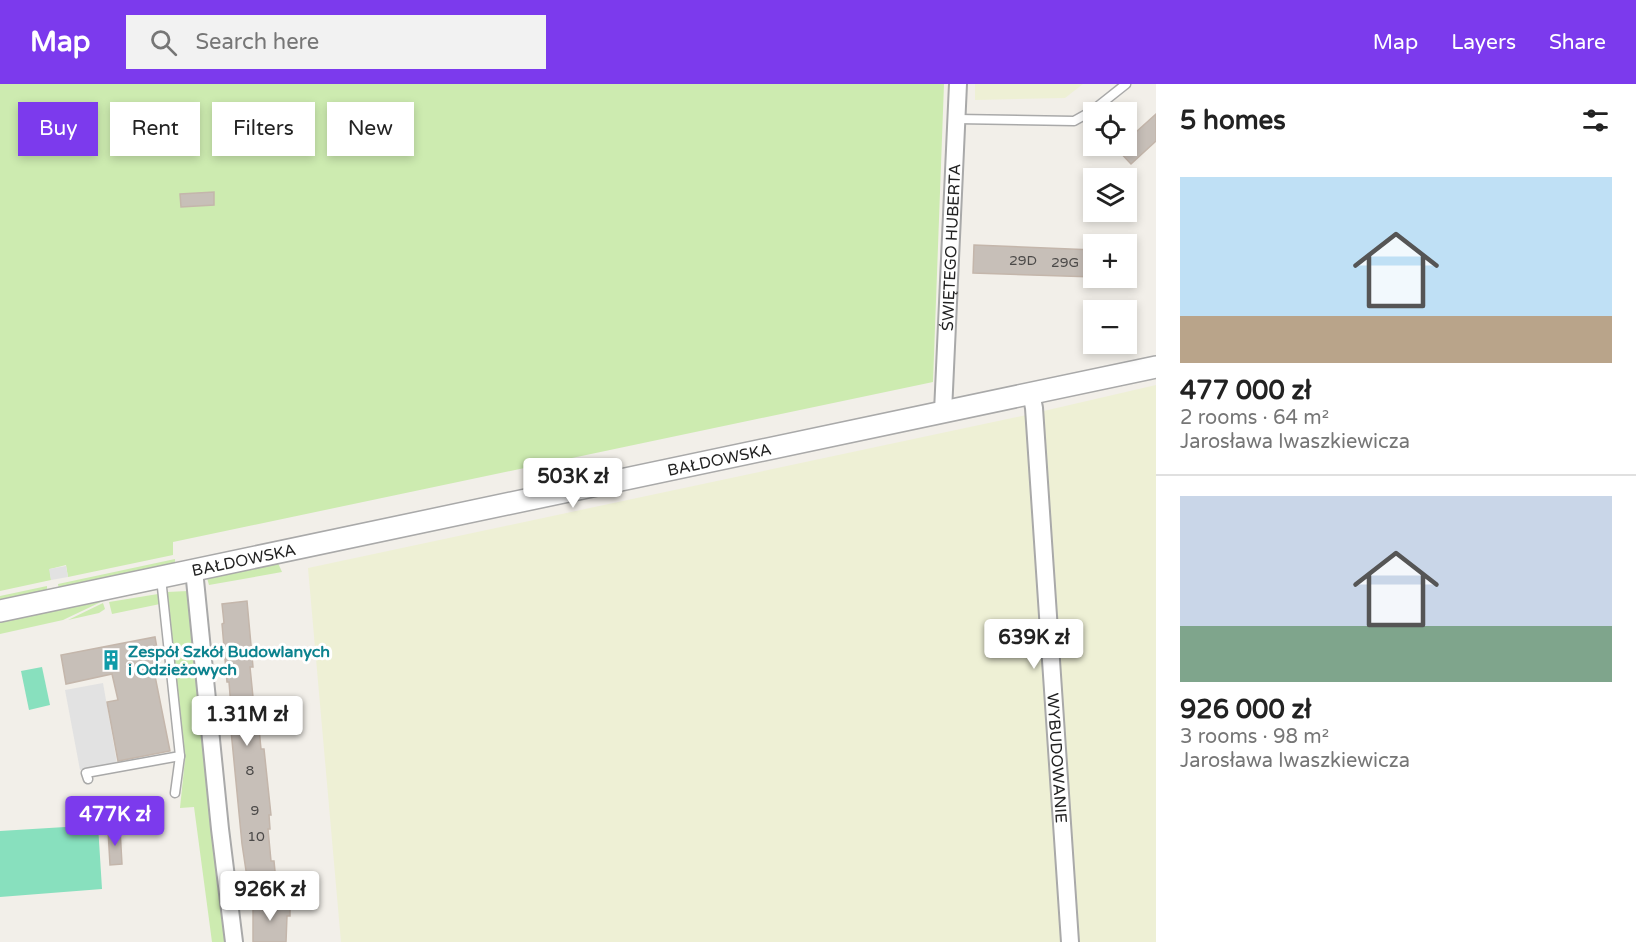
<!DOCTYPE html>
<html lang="en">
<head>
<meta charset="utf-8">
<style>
  :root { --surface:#fff; --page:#f2f2f2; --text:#222; --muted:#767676; --line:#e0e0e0; --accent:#7c3aed }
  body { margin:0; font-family:"Varela Round",sans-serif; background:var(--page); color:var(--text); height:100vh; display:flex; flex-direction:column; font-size:22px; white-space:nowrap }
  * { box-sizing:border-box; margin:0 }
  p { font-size:20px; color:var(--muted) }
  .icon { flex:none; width:33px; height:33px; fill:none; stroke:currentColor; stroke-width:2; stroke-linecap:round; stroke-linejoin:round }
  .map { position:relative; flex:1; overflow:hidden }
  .drawer { display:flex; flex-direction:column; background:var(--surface); width:480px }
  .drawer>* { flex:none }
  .banner { position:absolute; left:18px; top:18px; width:570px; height:54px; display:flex; gap:12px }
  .buttons { position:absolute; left:1083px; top:18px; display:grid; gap:12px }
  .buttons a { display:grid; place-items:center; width:54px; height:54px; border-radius:0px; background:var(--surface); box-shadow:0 3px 9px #0003; font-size:30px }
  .price { position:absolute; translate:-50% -51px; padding:0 14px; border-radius:6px; background:#fff; color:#222; font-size:20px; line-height:39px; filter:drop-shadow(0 2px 3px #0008) }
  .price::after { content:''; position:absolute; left:50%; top:36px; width:18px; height:14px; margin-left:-9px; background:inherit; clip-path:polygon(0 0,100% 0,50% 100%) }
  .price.current { background:var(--accent); color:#fff }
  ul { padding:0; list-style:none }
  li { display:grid; align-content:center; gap:12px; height:318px; padding:0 24px }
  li+li { border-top:2px solid var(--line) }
  li span { display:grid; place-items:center; height:186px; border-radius:0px; color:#555 }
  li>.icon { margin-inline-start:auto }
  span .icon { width:108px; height:108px; fill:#fffc; stroke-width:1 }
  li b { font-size:26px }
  h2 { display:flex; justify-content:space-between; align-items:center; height:72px; padding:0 24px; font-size:26px }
  .pill { padding:0 21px; border-radius:0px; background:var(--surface); box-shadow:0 3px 9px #0003; font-size:21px; line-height:54px }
  .pill.current { background:var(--accent); color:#fff }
  header { display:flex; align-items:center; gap:36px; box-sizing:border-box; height:84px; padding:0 30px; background:var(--accent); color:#fff }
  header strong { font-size:28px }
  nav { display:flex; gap:33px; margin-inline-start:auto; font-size:21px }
  .search { width:420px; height:54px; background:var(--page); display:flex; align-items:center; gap:15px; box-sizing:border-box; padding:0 21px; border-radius:0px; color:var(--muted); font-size:22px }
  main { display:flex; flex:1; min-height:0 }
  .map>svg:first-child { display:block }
  .farmland { fill:#eef0d5 }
  .grass { fill:#cdebb0 }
  .pitch { fill:#88e0be }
  .parking { fill:#e2e2e2 }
  .building { fill:#c7bfb8; stroke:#c4b6ab; stroke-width:1.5 }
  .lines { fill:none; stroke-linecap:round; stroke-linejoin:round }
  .service-casing { stroke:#a9a9a9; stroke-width:11 }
  .minor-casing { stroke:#a9a9a9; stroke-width:20 }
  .tertiary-casing { stroke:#a9a9a9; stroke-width:24 }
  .service { stroke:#fff; stroke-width:8 }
  .minor { stroke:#fff; stroke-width:16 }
  .tertiary { stroke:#fff; stroke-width:21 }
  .labels { text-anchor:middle; stroke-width:6; stroke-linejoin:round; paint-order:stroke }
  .number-label { font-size:14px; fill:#4b4948 }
  .street-label { font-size:16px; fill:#222; stroke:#fff }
  .culture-label { font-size:16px; font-weight:bold; fill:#0d838f; stroke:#fff; text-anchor:start }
</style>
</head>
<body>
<header>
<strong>Map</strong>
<div class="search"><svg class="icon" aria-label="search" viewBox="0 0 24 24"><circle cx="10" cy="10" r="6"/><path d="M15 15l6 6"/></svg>Search here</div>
<nav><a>Map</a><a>Layers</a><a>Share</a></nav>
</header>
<main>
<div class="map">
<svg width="1156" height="858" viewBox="0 0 1156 858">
  <rect width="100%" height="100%" fill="#f2efe9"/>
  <!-- farmland -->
  <g class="farmland">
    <path d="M975,0h108l-18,14 -90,2z"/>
    <path d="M1156,301v557h-815l-33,-374 714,-152z"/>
  </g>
  <!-- grass -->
  <g class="grass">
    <path d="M0,0h944l-11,298 -760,160v13l-105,22 -2,-12 -16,4 1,11 -51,11z"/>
    <path d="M175,475v4l-2,3 -114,24 -1,-6z"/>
    <path d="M278,479l4,9 -73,13 -2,-7 3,-3z"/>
    <path d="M47,502v4l-3,2 -44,11v-7z"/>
    <path d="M152,504l3,2 -52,9v2l-40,19 -63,14v-12l11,-6z"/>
    <path d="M188,507l40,351h-16l-18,-135 -14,1 5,-49 -18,-167z"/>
    <path d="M158,510l2,10 -48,10 -3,-12z"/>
    <path d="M103,519l2,6 -6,4 -31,7z"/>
  </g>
  <!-- pitch -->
  <g class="pitch">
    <path d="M42,583l8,38 -21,5 -8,-39z"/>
    <path d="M98,741l4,64 -102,8v-66z"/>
  </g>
  <!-- parking -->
  <g class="parking">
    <path d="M66,482l2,11 -17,3 -2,-11z"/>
    <path d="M103,599l14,80 -37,7 -15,-80z"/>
  </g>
  <!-- building -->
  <g class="building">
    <path d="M1156,30v27l-25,23 -17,-18h12v-5z"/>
    <path d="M214,108v13l-33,2 -1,-13z"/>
    <path d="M974,161l120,5v27l-121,-4z"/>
    <path d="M247,517l6,66h-3l3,30h3l5,52h3l7,66h-2l1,14h-2l3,32h3l2,20 -28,3 -6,-40 -12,-124h2l-3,-38h-2l-5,-58 2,-1 -2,-19z"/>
    <path d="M155,553l5,28 -7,1 17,85 -52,10 -11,-59 11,-2 -6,-26 -46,10 -5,-29z"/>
    <path d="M120,745l2,35 -12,1 -2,-35z"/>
    <path d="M290,818v14h-3l-1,26h-33v-39z"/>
  </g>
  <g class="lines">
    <!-- service casing -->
    <g class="service-casing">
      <g id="service">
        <path d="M957,35l117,2 18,-10 34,-27"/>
        <path d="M88,695l-2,-6 94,-17 -19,-178"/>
        <path d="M175,709l5,-37"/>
      </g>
    </g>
    <!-- minor casing -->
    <g class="minor-casing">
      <g id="minor">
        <path id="s1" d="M1031,309l3,15 36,534"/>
        <path id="s2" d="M943,328l15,-328"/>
        <path d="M194,486l26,259 14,113"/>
      </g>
    </g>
    <!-- tertiary casing -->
    <g class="tertiary-casing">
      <g id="tertiary">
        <path id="s3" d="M0,527l1156,-244"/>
      </g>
    </g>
    <!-- service -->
    <use href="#service" class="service"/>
    <!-- minor -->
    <use href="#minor" class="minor"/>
    <!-- tertiary -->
    <use href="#tertiary" class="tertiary"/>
  </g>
  <!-- icons -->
  <defs>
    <g id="building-bare" transform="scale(1.62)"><path d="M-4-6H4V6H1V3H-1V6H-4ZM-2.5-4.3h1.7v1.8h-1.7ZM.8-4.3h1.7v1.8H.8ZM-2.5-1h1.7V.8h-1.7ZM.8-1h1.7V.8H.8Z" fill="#0f9aa8" stroke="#fff" stroke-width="2.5" paint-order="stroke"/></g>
  </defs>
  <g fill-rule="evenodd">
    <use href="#building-bare" x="111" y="576"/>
  </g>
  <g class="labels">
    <!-- number labels -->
    <g class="number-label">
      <text x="1023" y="181">29D</text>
      <text x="1065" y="183">29G</text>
      <text x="250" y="691">8</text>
      <text x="255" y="731">9</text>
      <text x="256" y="757">10</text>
    </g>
    <!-- street labels -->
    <g class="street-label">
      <text dy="6" stroke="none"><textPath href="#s2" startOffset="165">ŚWIĘTEGO HUBERTA</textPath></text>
      <text dy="6" stroke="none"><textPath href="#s3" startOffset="735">BAŁDOWSKA</textPath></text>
      <text dy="6" stroke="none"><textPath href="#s3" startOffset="249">BAŁDOWSKA</textPath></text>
      <text dy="6" stroke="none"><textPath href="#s1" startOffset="366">WYBUDOWANIE</textPath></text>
    </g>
    <!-- culture labels -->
    <g class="culture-label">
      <text x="128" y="573">Zespół Szkół Budowlanych<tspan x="128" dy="18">i Odzieżowych</tspan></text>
    </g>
  </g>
</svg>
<div class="buttons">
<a><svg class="icon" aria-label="locate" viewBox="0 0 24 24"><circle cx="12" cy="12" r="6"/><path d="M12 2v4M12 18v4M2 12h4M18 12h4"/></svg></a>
<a><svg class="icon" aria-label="layers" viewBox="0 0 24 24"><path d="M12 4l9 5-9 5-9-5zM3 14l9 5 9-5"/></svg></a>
<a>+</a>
<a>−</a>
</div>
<b class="price" style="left:573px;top:425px">503K zł</b>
<b class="price" style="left:1034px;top:586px">639K zł</b>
<b class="price" style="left:247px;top:663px">1.31M zł</b>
<b class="price current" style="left:115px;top:763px">477K zł</b>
<b class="price" style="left:270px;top:838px">926K zł</b>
<div class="banner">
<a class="pill current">Buy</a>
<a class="pill">Rent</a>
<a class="pill">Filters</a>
<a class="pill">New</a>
</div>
</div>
<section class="drawer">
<h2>5 homes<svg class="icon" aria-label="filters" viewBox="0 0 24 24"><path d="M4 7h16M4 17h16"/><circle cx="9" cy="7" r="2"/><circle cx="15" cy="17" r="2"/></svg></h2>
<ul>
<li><span style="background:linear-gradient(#bfe0f5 75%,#b9a48a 0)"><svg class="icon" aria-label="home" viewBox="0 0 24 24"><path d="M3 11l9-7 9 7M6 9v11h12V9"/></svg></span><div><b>477 000 zł</b><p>2 rooms · 64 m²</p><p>Jarosława Iwaszkiewicza</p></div></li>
<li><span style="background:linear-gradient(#c9d6e8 70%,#7fa58c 0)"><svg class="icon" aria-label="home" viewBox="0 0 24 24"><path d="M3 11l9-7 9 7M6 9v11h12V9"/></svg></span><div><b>926 000 zł</b><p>3 rooms · 98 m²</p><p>Jarosława Iwaszkiewicza</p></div></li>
</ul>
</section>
</main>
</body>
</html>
